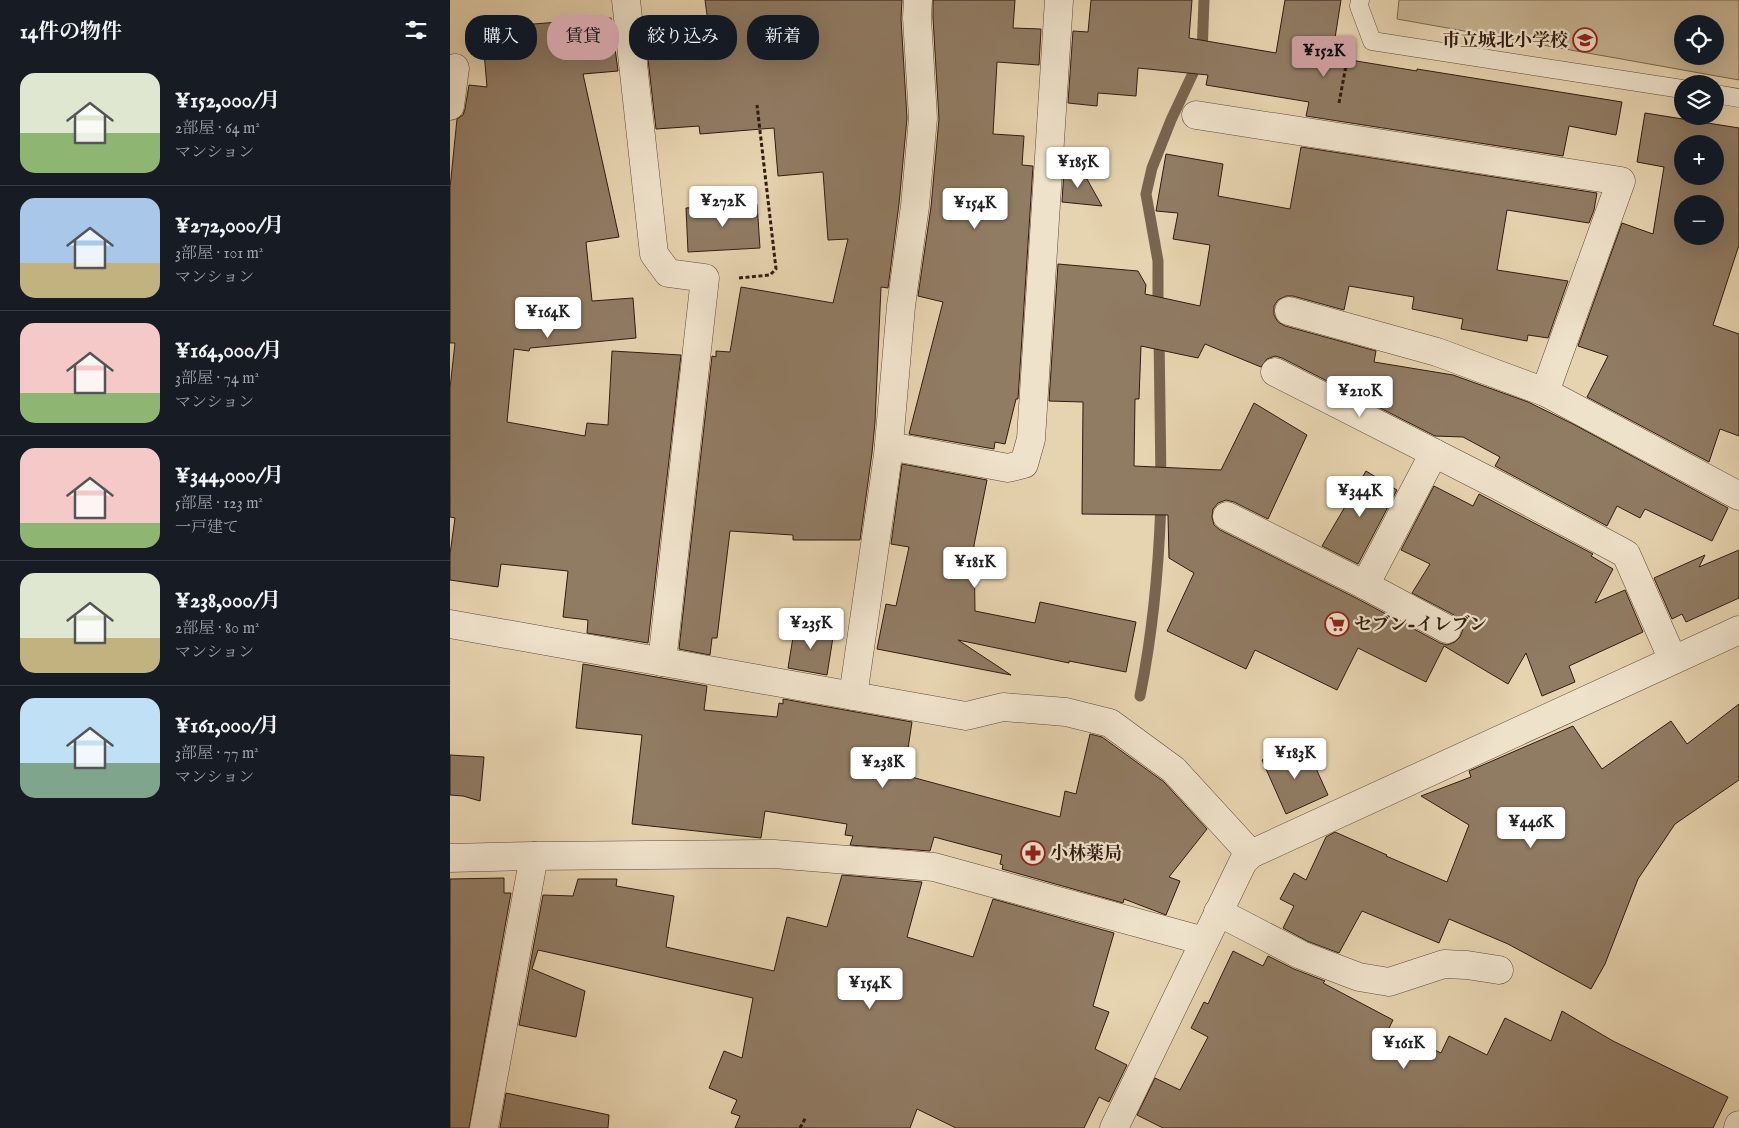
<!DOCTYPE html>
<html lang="ja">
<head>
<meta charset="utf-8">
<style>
  :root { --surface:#171b24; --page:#20242c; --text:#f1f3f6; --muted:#9ea1a6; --line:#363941; --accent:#c59692 }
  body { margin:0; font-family:"IM FELL English","Noto Serif JP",serif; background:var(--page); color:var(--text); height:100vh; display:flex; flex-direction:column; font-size:19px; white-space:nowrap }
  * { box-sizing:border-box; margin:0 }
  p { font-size:16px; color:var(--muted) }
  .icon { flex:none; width:28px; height:28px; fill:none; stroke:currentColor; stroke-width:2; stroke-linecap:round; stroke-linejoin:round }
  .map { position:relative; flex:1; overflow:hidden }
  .sheet { display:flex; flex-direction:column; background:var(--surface); width:450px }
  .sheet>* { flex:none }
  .top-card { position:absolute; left:15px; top:15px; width:475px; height:45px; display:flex; gap:10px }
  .tools { position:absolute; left:1224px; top:15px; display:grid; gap:10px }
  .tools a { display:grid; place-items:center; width:50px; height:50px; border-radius:50%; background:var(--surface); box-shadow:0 5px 20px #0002; font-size:25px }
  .price { position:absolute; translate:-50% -42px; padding:0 11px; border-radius:5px; background:#fff; color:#222; font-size:16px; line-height:32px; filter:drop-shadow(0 1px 2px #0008) }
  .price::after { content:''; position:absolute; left:50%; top:30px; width:15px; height:11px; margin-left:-8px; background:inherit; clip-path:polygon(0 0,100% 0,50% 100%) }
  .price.selected { background:var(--accent); color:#111 }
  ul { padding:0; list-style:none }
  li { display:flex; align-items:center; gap:15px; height:125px; padding:0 20px }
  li+li { border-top:1px solid var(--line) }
  li span { display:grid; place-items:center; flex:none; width:140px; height:100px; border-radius:15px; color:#555 }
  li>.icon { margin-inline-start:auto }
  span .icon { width:60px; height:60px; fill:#fffc; stroke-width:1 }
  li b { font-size:21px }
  h2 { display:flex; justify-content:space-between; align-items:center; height:60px; padding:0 20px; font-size:21px }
  .chip { padding:0 18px; border-radius:20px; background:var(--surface); box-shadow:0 5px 20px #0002; font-size:18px; line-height:45px }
  .chip.selected { background:var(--accent); color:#111 }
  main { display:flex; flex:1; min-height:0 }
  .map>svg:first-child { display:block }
  .green { fill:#c7b494; stroke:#7c6852; fill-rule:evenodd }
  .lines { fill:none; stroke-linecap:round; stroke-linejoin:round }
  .stream { stroke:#79644f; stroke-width:11 }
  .building { fill:#907b63; stroke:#321b11; fill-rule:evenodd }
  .lane-casing { stroke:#5f4938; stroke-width:19 }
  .street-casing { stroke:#5f4938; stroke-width:29 }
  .path { stroke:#321b11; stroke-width:3; stroke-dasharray:4 2.5; stroke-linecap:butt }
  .lane { stroke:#efe2cb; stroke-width:18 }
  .street { stroke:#efe2cb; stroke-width:28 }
  .labels { text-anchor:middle; stroke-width:4.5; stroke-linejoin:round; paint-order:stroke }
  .poi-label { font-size:18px; font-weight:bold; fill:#321b11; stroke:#efe2cb; text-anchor:start }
</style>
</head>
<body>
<main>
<section class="sheet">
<h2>14件の物件<svg class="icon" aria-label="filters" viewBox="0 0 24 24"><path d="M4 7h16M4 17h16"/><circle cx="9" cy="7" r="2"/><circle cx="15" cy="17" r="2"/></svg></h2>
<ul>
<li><span style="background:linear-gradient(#dfe7d0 60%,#8fb573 0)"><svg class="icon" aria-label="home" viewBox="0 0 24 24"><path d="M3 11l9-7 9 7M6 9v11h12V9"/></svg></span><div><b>¥152,000/月</b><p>2部屋 · 64 m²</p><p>マンション</p></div></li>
<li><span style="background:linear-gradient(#a9c7e8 65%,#c2b280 0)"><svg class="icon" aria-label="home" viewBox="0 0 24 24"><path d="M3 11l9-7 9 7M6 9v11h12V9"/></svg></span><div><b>¥272,000/月</b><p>3部屋 · 101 m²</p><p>マンション</p></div></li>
<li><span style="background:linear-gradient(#f6c9c9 70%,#8fb573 0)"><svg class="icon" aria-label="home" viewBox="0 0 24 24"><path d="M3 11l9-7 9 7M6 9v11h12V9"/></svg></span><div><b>¥164,000/月</b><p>3部屋 · 74 m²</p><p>マンション</p></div></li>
<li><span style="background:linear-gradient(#f6c9c9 75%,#8fb573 0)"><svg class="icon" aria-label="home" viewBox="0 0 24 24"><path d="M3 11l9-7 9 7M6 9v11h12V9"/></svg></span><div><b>¥344,000/月</b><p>5部屋 · 123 m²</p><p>一戸建て</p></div></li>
<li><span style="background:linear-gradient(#dfe7d0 65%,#c2b280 0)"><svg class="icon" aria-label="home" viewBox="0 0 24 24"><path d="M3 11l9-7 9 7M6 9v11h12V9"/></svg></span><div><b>¥238,000/月</b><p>2部屋 · 80 m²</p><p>マンション</p></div></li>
<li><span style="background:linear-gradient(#bfe0f5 65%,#7fa58c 0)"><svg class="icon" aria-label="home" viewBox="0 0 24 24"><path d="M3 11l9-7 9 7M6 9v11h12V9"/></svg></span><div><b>¥161,000/月</b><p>3部屋 · 77 m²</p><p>マンション</p></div></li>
</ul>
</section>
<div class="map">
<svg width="1289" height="1128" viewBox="0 0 1289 1128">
  <rect width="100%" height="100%" fill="#e6d3af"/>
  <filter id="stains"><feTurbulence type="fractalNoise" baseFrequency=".004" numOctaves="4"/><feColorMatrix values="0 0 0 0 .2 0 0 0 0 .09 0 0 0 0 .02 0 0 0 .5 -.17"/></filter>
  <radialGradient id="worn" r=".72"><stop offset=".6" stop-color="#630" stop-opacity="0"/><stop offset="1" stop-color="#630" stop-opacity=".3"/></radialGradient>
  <!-- green -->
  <path class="green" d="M949,0h340v80l-342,-61zM1232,24h33v32h-33z"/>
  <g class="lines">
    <!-- stream -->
    <g class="stream">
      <path d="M708,311v-50l-12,-67 6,-26 19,-48 31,-66 2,-54"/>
      <path d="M709,335l2,146"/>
      <path d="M690,696c13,-65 19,-130 21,-196"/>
    </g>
  </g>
  <!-- building -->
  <g class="building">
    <path d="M255,0h197l-1,19 6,99 -8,86 -11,84 -7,-1 -6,135 -3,31 -12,87h-67v-5l-63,-4 -13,107h-5l-2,17 -31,-6 33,-293 4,1v-6l14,1 11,-65 92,16 15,-64 -20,1 -5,-68 -45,4 -4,-48 -74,6 -1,-8 -43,3 -11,-96 61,-8v-3h2z"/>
    <path d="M483,0h82l-2,28 28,1 -2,36 -42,-3 -4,72 31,2 -2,29 11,1 -15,233h-2l-11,45 -10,-2 -1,7 -85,-15 34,-132 -25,-6 13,-89 8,-88 -6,-101z"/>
    <path d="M641,0h101l-3,38 87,15 9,-53h56l-9,57 85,14v-2l205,33 -6,33 -47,-9 -6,30 -257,-40 3,-14 -103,-17 2,-10 -70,-7 -2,28 -38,-3 -1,13 -29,-3 5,-72 15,1z"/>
    <path d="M161,18l7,53 -35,3 36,163 -33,5 6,59 41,-3 3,40 -106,10 -1,3 -15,-2 -7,73 78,14 2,-13 21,2 4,-74 69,4 -33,288 -61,-10 1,-13 -25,-3 5,-46 -67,-7 -3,23 -48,-7v-26l5,-36 -5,-1v-129l5,-45h-5v-155l7,-69 6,-4 2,-6 4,-24 18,2 -5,-59z"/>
    <path d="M1195,113l94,15v117l-26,80 26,9v102l-19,-7 -11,33 -122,-65 21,-41 -30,-10 44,-123 31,11 11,-67 -27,-5zM1232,144h33v32h-33zM1232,204h33v32h-33z"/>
    <path d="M851,147l296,46 -3,17 -5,13 -82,-13 -10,60 71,11 -20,57 -20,-3 -1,6 -66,-12 2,-10 -51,-10 2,-12 -65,-11 -5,24 -51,-14h-7l-8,4 -4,6v9l4,7 7,4 91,25 -2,11 79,13 75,27 45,22 155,84 -16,33 -67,-32 -5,9 -23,-12 -10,20 -112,-60 5,-9 -37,-20 -28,-1 -153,-78 -7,-2 -8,3 -6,8 -56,-23 -7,14 -57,-12 -2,53h-4l-1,67 87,4 33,-67 53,32 -39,84 -34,-17 -8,-2 -8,3 -5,6 -1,8 2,8 6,5 138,69 82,44 7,2 8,-3 5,-5 3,-8 -3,-8 -6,-6 -42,-22 18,-29 -29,-14 33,-64 39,20 6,-12 114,60 -2,2 22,13 -18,34 30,-13 18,42 -74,34 6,16 -33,14 -16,-43 -18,31 -64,-38 -18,36 -68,-34 -21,42 -82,-40 -9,19 -79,-38 27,-58 -25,-15 -1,-43 -86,-1 1,-112 -34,-1 9,-137 80,7 8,14 -1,9 55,12 10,-61 -37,-6 5,-26 -22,-2 10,-57 57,10 -5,32 72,13z"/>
    <path d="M614,169l19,3 19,34 -40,-4z"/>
    <path d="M307,204l3,44 -72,4 -2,-44z"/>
    <path d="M452,464l85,16 -13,65 1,66 60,12 5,-21 96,20 -10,50 -57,-11v2l-111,-23 53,35 -134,-26 9,-45 10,2 13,-59 -18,-3z"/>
    <path d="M916,471l31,19 -39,74 -36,-18z"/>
    <path d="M1289,550v48l-53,24 -4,-8 -10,5 -18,-41 51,-23 -6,12z"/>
    <path d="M345,625l39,6 -7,44 -39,-7z"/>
    <path d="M133,664l124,22 -3,24 73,7 2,-14 4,1v-5l129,23 -8,53 156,42 5,-26 11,3 14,-60 12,3 62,45 43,47 -38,48 11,4 -14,34 -42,-16 -1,4 -121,-34 1,-4 -3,-1 2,-9 -68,-18 -4,14 -80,-6 3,-9 -8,-1 2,-11 -82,-13 -4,27 -129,-14 10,-89 -66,-7z"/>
    <path d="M1289,704v76l-64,44 -37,55 -33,85 -14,25 -83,-45 -59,-25 -10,24 -77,-32 -23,42 -32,-12 -24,-13 11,-22 -14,-7 14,-26 12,7 20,-43 9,-5 52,23 -1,1 61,26 22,-57 -48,-29 50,-19 -2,-6 104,-45 29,43 69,-48 16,23z"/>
    <path d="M840,747l6,12 13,-6 19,42 -42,19 -24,-54z"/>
    <path d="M0,755l34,2 -4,44 -17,-5 -13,-1z"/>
    <path d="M392,875l80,7 -15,55 66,20 20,-58 121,34 -21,73 16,6 -14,37 32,16 -18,37 -10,-5 -15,31h-128l-39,-19 -7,19h-175l5,-12 -9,-3 6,-13 -28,-12 15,-37 18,7 11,-60 -215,-48 -6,19 53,22 -9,46 -57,-12 24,-130 30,1 5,-17h39l-1,7 58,10 -8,51 108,24 13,-54 40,10z"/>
    <path d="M54,878v15h7l-42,235h-19v-249z"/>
    <path d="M783,951l30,15 5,-10 26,13 31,12 -2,2 70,37 -4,8 52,25 8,-17 38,19 18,-37 46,23 11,-30 51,30 115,56 -15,31h-550l-26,-13 18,-37 25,12 28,-53 -17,-9 13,-26 4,2z"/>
    <path d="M56,1093l103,22 -1,13h-108z"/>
  </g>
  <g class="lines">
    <!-- lane casing -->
    <g class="lane-casing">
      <g id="lane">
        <path d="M910,0l-1,6 13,35 310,48"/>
        <path d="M1265,94l24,4"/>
      </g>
    </g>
    <!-- street casing -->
    <g class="street-casing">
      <g id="street">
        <path d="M176,0l28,254 14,19 37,5 -43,384"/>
        <path d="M0,106l5,-38"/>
        <path d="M746,115l425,66 -76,211"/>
        <path d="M839,311l148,41 108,40 194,104"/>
        <path d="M825,372l224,114 127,68 47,106"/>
        <path d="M439,446l119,22 16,-4 7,-25 28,-439"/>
        <path d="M777,516l138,69 82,44"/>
        <path d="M915,585l69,-132"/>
        <path d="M0,624l516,92 37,-9 63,5 44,11 64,47 77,84"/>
        <path d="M403,696l35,-241 13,-149 14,-100 8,-88 -6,-100 1,-18"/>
        <path d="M0,858l84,-2 240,-2 160,13 270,74"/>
        <path d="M768,912l83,43 58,22 30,5 55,-18 23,1 32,5"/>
        <path d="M34,1128l50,-272"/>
        <path d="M664,1128l129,-266 8,-8 488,-224"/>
        <path d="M1288,1128l1,-3"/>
      </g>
    </g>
    <!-- path -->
    <g class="path">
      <path d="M889,103l9,-48"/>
      <path d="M289,278l31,-3 6,-6 -19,-164"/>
      <path d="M350,1128l6,-11"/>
    </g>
    <!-- lane -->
    <use href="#lane" class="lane"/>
    <!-- street -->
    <use href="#street" class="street"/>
  </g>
  <!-- icons -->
  <defs>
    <g id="school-ring" transform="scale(1.25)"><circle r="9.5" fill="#efe2cb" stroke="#8f2418" stroke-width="1.5"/><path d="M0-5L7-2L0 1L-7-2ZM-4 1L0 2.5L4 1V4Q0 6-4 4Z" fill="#8f2418"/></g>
    <g id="supermarket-ring" transform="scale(1.25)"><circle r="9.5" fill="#efe2cb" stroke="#8f2418" stroke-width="1.5"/><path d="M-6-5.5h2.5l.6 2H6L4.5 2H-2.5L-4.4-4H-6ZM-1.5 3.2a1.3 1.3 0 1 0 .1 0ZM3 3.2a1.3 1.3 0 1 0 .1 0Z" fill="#8f2418"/></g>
    <g id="pharmacy-ring" transform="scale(1.25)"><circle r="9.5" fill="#efe2cb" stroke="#8f2418" stroke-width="1.5"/><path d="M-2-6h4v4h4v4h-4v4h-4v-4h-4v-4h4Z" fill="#8f2418"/></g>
  </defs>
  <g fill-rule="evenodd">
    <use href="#school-ring" x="1135" y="40"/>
    <use href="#supermarket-ring" x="887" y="624"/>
    <use href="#pharmacy-ring" x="583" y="853"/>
  </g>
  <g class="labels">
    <!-- poi labels -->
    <g class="poi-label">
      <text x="1118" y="46" text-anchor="end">市立城北小学校</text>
      <text x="904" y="630">セブン-イレブン</text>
      <text x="600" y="859">小林薬局</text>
    </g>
  </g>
  <rect width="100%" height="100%" filter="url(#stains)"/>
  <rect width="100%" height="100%" fill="url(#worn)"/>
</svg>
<div class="tools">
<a><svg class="icon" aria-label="locate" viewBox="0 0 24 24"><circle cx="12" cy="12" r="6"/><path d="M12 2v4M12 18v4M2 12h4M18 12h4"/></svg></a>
<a><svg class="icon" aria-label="layers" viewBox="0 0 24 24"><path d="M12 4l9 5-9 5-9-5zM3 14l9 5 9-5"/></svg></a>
<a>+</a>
<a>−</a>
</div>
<b class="price selected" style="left:874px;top:78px">¥152K</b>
<b class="price" style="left:628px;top:189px">¥185K</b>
<b class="price" style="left:273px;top:228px">¥272K</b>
<b class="price" style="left:525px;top:230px">¥154K</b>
<b class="price" style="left:98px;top:339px">¥164K</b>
<b class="price" style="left:910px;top:418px">¥210K</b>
<b class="price" style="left:910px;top:518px">¥344K</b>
<b class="price" style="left:525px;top:589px">¥181K</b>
<b class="price" style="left:361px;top:650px">¥235K</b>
<b class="price" style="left:845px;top:780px">¥183K</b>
<b class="price" style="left:433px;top:789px">¥238K</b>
<b class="price" style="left:1081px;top:849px">¥446K</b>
<b class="price" style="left:420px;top:1010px">¥154K</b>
<b class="price" style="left:954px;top:1070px">¥161K</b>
<div class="top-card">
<a class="chip">購入</a>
<a class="chip selected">賃貸</a>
<a class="chip">絞り込み</a>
<a class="chip">新着</a>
</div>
</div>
</main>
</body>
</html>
